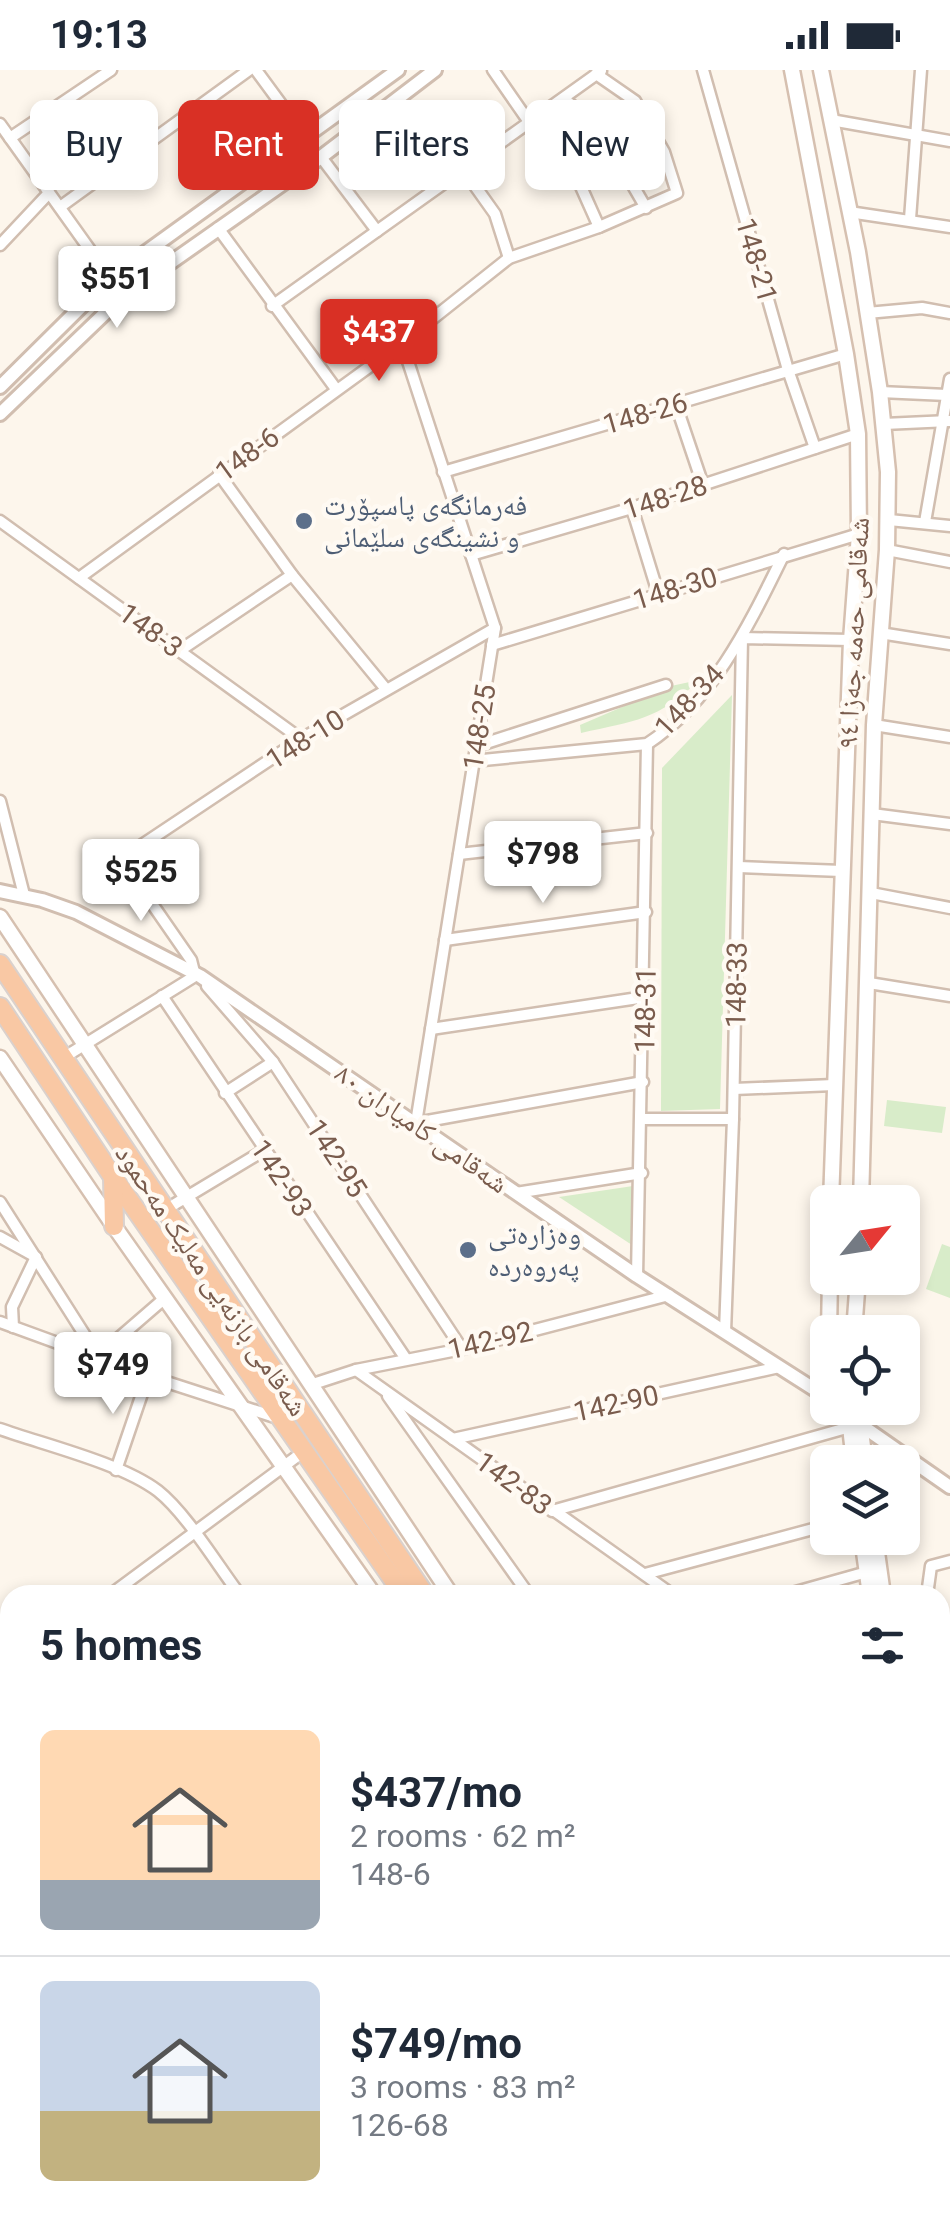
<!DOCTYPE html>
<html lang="en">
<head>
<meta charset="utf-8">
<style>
  :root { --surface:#fff; --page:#f2f2f3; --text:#1f2937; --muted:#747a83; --line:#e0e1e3; --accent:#d93025 }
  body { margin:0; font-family:Roboto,"Noto Naskh Arabic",sans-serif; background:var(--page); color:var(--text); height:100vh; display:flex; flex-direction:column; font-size:38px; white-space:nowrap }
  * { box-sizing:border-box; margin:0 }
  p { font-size:32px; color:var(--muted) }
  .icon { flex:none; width:55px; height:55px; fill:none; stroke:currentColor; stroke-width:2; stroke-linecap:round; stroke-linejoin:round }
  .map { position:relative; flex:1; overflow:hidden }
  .panel { position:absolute; left:0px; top:1515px; width:950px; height:640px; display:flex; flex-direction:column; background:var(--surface); border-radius:30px 30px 0 0; box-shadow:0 5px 15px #0003 }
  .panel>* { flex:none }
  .banner { position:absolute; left:30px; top:30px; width:890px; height:90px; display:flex; gap:20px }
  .needle { width:65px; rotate:60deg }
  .buttons { position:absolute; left:810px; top:1115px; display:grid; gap:20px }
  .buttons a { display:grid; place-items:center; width:110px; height:110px; border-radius:15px; background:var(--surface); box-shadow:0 5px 15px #0003; font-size:50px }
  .price { position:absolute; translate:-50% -85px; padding:0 22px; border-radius:10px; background:#fff; color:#222; font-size:32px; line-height:65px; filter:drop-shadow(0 2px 5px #0008) }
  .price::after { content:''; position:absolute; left:50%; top:60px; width:30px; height:22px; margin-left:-15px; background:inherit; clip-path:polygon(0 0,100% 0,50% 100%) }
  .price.selected { background:var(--accent); color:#fff }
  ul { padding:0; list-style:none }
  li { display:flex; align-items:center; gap:30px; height:250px; padding:0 40px }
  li+li { border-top:2px solid var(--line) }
  li span { display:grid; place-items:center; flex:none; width:280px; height:200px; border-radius:15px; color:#555 }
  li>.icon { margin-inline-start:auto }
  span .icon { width:120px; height:120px; fill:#fffc; stroke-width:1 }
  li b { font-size:42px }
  h2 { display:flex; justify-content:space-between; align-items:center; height:120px; padding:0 40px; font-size:42px }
  .pill { padding:0 35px; border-radius:15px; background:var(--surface); box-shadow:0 5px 15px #0003; font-size:35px; line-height:90px }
  .pill.selected { background:var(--accent); color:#fff }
  .status { display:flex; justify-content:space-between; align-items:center; height:70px; padding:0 50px; background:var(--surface); direction:ltr }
  .status svg { height:28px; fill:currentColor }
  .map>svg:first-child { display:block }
  .green { fill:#d8ecc9 }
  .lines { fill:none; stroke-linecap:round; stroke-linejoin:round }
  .minor-casing { stroke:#d1beb0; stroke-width:15 }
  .tertiary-casing { stroke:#d1beb0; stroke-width:18 }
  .secondary-casing { stroke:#d6c0b0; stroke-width:19 }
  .trunk-casing { stroke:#dad1cd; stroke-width:22 }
  .minor { stroke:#fff; stroke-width:10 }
  .tertiary { stroke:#fff; stroke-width:12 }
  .secondary { stroke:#fff; stroke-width:14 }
  .trunk { stroke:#f9c8a4; stroke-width:18 }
  .service-dot { fill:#5c6f8a; stroke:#fffaf3; stroke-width:4 }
  .labels { text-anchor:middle; stroke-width:9; stroke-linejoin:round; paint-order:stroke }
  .street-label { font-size:28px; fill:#7a5c4d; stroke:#fffaf3 }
  .service-label { font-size:28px; fill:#4e5e75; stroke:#fffaf3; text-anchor:start }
</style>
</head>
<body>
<div class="status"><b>19:13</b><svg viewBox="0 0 49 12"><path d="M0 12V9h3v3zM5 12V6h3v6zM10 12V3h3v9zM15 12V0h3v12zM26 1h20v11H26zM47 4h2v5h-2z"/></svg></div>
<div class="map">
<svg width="950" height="2155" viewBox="0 0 950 2155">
  <rect width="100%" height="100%" fill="#fdf6ec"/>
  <!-- green -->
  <g class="green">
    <path d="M699,610c-40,40 -65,41 -118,53l-1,-8 91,-39z"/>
    <path d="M732,625l-12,414 -59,2 1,-343z"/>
    <path d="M887,1030l59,7 -4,26 -58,-7z"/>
    <path d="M633,1116l-1,59 -73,-48z"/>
    <path d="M942,1174l8,3v51l-24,-9z"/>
    <path d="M83,2145h75l9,10h-66z"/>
  </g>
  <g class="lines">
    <!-- minor casing -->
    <g class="minor-casing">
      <g id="minor">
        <path d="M256,0l50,68"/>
        <path d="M493,0l36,52 45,49 25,56"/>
        <path d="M703,0l85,300 27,78"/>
        <path d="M564,29l35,28 47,81"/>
        <path d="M831,50l119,21"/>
        <path d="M0,54l110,154"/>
        <path d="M10,68l101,-68"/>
        <path d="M321,87l56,74"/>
        <path d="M463,99l32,45 14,44"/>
        <path d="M60,137l189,-137"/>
        <path d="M849,142l101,15"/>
        <path d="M910,149l11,-149"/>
        <path d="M218,158l118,161"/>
        <path d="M0,175l49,-52"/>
        <path d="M272,236l329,-235"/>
        <path d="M867,243l55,-5 28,5"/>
        <path d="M402,273l93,285 -79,495 227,-41"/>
        <path d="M880,322l67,3"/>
        <path d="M676,335l27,80"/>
        <path d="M884,354l65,-3"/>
        <path d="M443,402l403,-118"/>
        <path d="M219,404l73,101 93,113"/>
        <path d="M632,438l26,85"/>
        <path d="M889,450l61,6"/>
        <path d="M0,451l301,218"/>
        <path d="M925,452l25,-143"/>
        <path d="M887,480l63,12"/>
        <path d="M471,485l161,-47 226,-74"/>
        <path d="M79,508l323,-235 107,-85 90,-31 78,-34 -13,-41 -29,-51 -39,-27"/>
        <path d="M880,563l70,11"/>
        <path d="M492,575l367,-111"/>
        <path d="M179,581l113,-76"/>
        <path d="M874,655l76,12"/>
        <path d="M477,676l189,-61"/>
        <path d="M473,691l174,-17c67,-44 103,-121 137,-190"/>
        <path d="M0,731l24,94"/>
        <path d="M872,744l78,10"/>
        <path d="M459,784l188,-21"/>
        <path d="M739,797l103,4"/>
        <path d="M871,823l79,15"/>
        <path d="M445,870l201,-28"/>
        <path d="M869,913l81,13"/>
        <path d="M207,916l66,76 189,287"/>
        <path d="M162,926l244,363"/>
        <path d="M431,959l214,-32"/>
        <path d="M63,988l132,-82 -4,-16 -70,-101 180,-120 194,-111"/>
        <path d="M734,1019l100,-4"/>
        <path d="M225,1023l48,-31"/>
        <path d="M643,1049h90"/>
        <path d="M516,1123l126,-20"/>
        <path d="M0,1132l98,154 67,-58"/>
        <path d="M165,1140l98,-59"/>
        <path d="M0,1167l36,20 -24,50 1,20"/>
        <path d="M637,1206l10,-532"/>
        <path d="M0,1252l148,54 130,42"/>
        <path d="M725,1262l8,-213 9,-481 109,2"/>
        <path d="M356,1300l317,225"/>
        <path d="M310,1315l46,-15 106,-21 207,-54"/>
        <path d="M388,1326l141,199"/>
        <path d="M0,1359c45,16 121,34 158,62 28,22 60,75 82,104"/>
        <path d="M453,1369l326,-72"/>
        <path d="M116,1400l32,-94"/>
        <path d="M552,1441l298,-84"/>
        <path d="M645,1504l183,-49"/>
        <path d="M110,1525l193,-143"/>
        <path d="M785,1525l82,-23"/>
        <path d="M927,1525l4,-29 19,-5"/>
        <path d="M940,1551l10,3"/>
        <path d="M0,1601l10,-7"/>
        <path d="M0,1706l10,-7"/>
        <path d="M0,1764l10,-6"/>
        <path d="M0,1795l10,13"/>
        <path d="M940,1870l10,5"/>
        <path d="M0,1934l10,12"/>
        <path d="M0,2109l10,-7"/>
        <path d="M63,2145l19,10"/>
        <path d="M175,2145l8,10"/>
        <path d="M285,2145l8,10"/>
        <path d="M398,2145l8,10"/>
        <path d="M504,2155l15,-10"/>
      </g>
    </g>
    <!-- tertiary casing -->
    <g class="tertiary-casing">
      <g id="tertiary">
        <path d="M0,317l110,-109 288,-208"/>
        <path d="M0,344l123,-118 198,-139 114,-87"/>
        <path d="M0,821l42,9 34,12 124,64 437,300 191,122"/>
        <path d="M858,1353l92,64"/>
        <path d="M940,1649l10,3"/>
        <path d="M940,1691l10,2"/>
      </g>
    </g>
    <!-- secondary casing -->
    <g class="secondary-casing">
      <g id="secondary">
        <path d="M792,0l54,284 12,80 1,100 -8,106 -20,562"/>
        <path d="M821,0l37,182 22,140 8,80 -1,78 -13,175 -13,477"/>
        <path d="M0,847l451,678"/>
        <path d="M0,988l114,168 260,369"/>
        <path d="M829,1262l1,-54"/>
        <path d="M854,1262l4,-54"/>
        <path d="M838,1338l12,19 4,35"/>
        <path d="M858,1338l7,54"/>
        <path d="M862,1468l8,57"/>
        <path d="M875,1468l8,57"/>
        <path d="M785,2145l7,10"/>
        <path d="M863,2145l6,10"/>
        <path d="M647,2155l15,-10"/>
        <path d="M674,2155l15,-10"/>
        <path d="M689,2155l15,-10"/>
        <path d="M919,2155v-10"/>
      </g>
    </g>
    <!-- trunk casing -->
    <g class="trunk-casing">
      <g id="trunk">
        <path d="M0,894l425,631"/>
        <path d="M0,937l113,170 291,418"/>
        <path d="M113,1107l1,49"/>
        <path d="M817,2145l7,10"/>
        <path d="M835,2145l7,10"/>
      </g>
    </g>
    <!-- minor -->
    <use href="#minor" class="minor"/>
    <!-- tertiary -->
    <use href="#tertiary" class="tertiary"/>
    <!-- secondary -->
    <use href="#secondary" class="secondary"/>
    <!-- trunk -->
    <use href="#trunk" class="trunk"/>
  </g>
  <!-- markers -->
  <g class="service-dot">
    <circle cx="304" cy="451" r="10"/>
    <circle cx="468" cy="1180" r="10"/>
  </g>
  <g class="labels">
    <!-- street labels -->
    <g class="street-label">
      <text transform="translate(757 190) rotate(74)" y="10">148-21</text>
      <text transform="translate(645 343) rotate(-16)" y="10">148-26</text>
      <text transform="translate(247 384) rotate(-36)" y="10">148-6</text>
      <text transform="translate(665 427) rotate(-18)" y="10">148-28</text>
      <text transform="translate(675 518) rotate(-17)" y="10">148-30</text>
      <text transform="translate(151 560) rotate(36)" y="10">148-3</text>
      <text transform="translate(853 563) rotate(-87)" y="10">شەقامی حەمە جەزا ٩٤</text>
      <text transform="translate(689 630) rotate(-47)" y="10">148-34</text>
      <text transform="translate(479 657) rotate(-81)" y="10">148-25</text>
      <text transform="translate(305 669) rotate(-32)" y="10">148-10</text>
      <text transform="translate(736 915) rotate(-89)" y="10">148-33</text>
      <text transform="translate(645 940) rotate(-89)" y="10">148-31</text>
      <text transform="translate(422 1058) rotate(35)" y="10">شەقامی کامیاران ٨٠</text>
      <text transform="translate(337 1088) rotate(57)" y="10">142-95</text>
      <text transform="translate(282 1108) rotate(56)" y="10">142-93</text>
      <text transform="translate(212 1210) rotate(56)" y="10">شەقامی بازنەیی مەلیک مەحمود</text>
      <text transform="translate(490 1270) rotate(-13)" y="10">142-92</text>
      <text transform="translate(616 1333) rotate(-12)" y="10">142-90</text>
      <text transform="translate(514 1413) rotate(36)" y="10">142-83</text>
    </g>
    <!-- service labels -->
    <g class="service-label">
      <text x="324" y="445">فەرمانگەی پاسپۆرت<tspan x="324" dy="32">و نشینگەی سلێمانی</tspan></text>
      <text x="488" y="1174">وەزارەتی<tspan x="488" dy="32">پەروەردە</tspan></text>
    </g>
  </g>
</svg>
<div class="buttons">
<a><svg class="needle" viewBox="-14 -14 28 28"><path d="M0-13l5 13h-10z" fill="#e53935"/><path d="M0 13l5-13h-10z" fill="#747a83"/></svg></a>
<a><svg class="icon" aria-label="locate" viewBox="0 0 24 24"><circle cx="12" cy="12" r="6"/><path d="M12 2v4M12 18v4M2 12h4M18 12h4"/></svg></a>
<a><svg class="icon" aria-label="layers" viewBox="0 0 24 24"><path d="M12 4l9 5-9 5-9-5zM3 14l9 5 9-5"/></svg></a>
</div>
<b class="price" style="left:117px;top:261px">$551</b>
<b class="price selected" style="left:379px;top:314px">$437</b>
<b class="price" style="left:543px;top:836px">$798</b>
<b class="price" style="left:141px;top:854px">$525</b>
<b class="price" style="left:113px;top:1347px">$749</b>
<div class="banner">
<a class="pill">Buy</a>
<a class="pill selected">Rent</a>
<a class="pill">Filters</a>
<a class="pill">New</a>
</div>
<section class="panel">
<h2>5 homes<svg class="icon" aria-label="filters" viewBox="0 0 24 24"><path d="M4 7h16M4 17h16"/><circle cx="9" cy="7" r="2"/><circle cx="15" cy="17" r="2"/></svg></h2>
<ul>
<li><span style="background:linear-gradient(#ffd9b3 75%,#9aa5b1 0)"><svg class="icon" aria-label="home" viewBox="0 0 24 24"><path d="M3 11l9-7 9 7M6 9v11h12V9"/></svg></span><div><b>$437/mo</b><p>2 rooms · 62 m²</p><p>148-6</p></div></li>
<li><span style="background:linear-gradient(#c9d6e8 65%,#c2b280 0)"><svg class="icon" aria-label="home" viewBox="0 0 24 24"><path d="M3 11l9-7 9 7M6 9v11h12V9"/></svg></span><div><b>$749/mo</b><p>3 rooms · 83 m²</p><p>126-68</p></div></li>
</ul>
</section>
</div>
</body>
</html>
